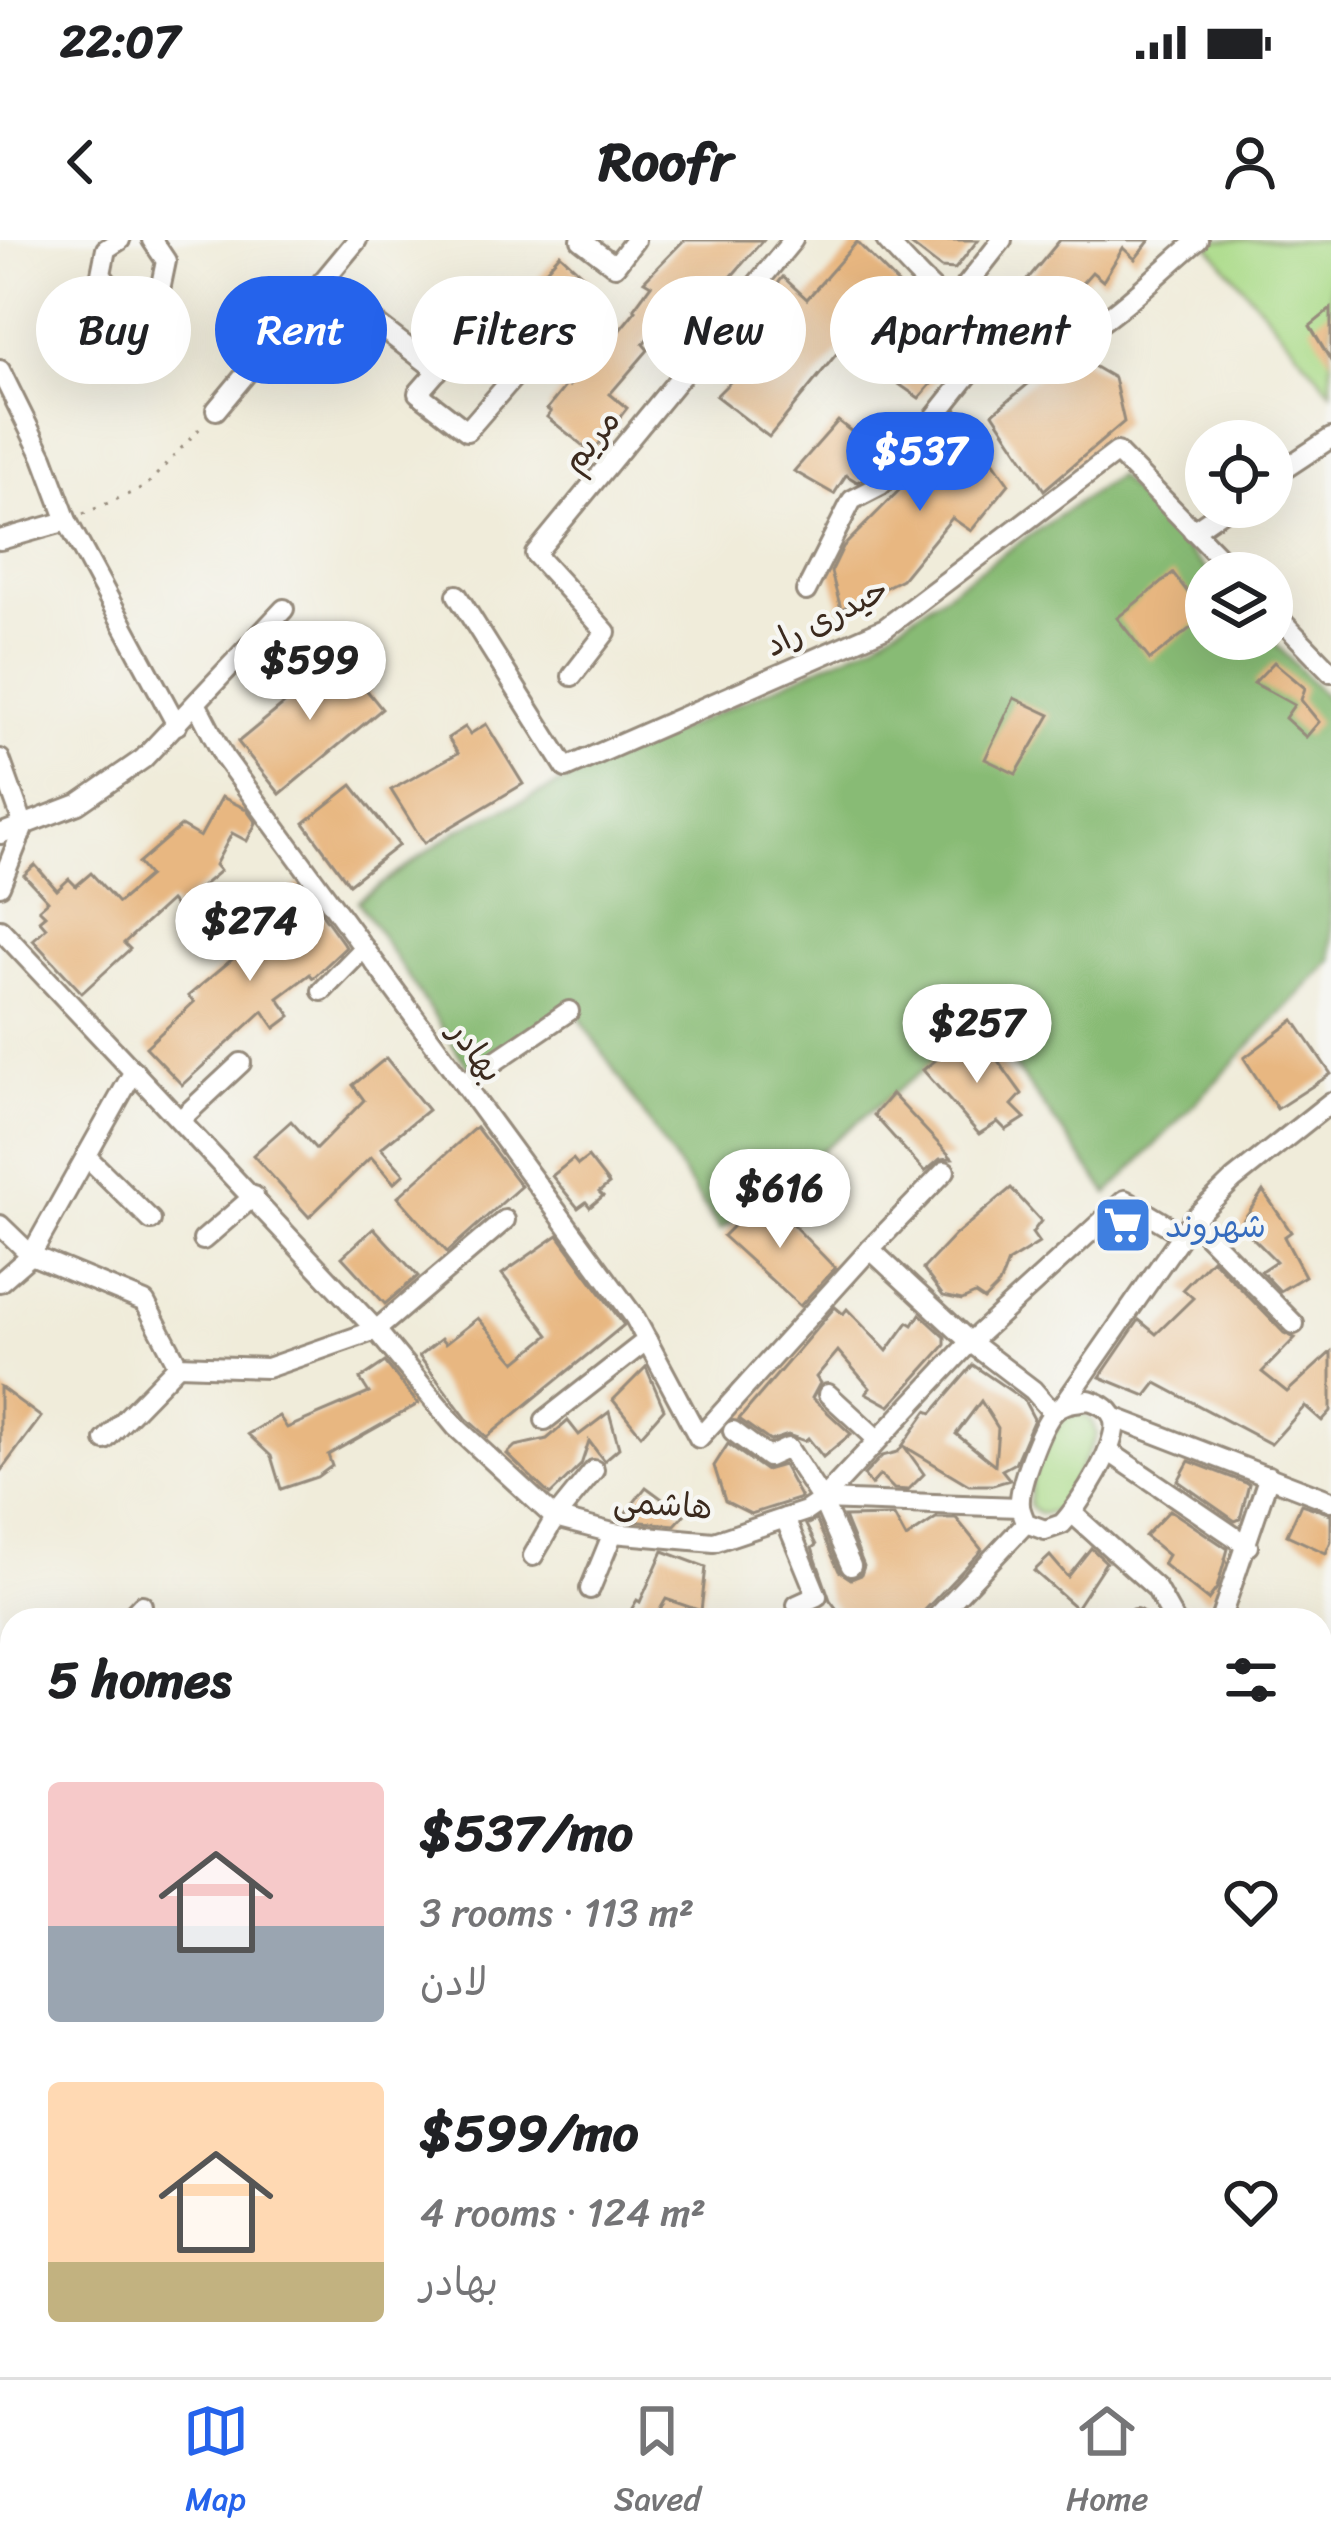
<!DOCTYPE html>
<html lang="en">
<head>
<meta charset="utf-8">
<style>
  :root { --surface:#fff; --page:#f2f2f2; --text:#202124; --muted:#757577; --line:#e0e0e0; --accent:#2563eb }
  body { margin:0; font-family:Sriracha,"Playpen Sans Arabic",sans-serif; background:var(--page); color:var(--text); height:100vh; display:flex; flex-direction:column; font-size:45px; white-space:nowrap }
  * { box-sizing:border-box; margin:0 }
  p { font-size:39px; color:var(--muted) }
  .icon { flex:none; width:66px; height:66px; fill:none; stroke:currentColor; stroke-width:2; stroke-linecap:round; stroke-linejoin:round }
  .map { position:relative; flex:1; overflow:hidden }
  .sheet { position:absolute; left:0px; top:1368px; width:1332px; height:771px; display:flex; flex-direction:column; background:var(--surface); border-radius:36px 36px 0 0; box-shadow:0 12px 48px #0002 }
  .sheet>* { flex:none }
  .top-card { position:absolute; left:36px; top:36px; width:1260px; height:108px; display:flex; gap:24px }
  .buttons { position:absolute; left:1185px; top:180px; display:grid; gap:24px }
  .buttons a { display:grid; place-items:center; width:108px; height:108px; border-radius:50%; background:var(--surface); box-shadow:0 12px 48px #0002; font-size:60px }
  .price { position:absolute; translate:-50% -102px; padding:0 27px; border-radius:42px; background:#fff; color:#222; font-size:39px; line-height:78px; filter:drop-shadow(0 3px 6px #0008) }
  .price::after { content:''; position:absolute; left:50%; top:72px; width:36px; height:27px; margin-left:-18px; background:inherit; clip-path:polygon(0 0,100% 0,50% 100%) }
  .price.active { background:var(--accent); color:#fff }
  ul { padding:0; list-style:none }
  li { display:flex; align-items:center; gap:36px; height:300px; padding:0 48px }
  li span { display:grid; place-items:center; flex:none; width:336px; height:240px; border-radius:12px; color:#555 }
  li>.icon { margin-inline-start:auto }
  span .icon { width:144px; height:144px; fill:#fffc; stroke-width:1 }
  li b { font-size:51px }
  h2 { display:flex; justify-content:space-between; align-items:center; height:144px; padding:0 48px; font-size:51px }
  .pill { padding:0 42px; border-radius:54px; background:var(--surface); box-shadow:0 12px 48px #0002; font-size:42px; line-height:108px }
  .pill.active { background:var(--accent); color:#fff }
  .status { display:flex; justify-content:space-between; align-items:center; height:84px; padding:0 60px; background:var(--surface); direction:ltr }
  .status svg { height:33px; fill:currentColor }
  header { display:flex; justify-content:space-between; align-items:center; height:156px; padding:0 48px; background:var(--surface); font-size:54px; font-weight:700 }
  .dock { display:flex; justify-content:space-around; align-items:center; height:168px; border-top:3px solid var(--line); background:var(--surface); font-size:33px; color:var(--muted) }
  .dock a { display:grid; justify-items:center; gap:6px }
  .dock .active { color:var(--accent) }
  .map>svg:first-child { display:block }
  .green { fill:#abdb89; stroke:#738254; stroke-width:3 }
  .forest { fill:#88bb75; stroke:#62724a; stroke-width:3 }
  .building { fill:#e8b781; fill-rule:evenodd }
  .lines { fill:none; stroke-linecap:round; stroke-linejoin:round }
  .minor-casing { stroke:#968b7c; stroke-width:24 }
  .path { stroke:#968b7c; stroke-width:3; stroke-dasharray:3 9; stroke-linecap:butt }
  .minor { stroke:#fff; stroke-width:18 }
  .labels { text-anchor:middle; stroke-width:9; stroke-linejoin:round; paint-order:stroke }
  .street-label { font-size:33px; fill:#3b2a1e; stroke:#f6f6f2 }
  .shop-label { font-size:33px; fill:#366cbe; stroke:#f6f6f2; text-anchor:start }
</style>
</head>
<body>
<div class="status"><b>22:07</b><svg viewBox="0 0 49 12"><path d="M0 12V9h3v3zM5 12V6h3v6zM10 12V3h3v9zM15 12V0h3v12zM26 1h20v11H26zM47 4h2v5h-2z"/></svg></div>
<header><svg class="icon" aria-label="back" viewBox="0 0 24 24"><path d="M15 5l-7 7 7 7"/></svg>Roofr<svg class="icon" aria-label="person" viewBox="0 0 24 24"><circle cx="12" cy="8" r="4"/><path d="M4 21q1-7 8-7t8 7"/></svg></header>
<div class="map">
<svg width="1331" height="2137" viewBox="0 0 1331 2137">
  <rect width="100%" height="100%" fill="#f6f6f2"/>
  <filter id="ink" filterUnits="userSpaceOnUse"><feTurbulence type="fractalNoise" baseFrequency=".00833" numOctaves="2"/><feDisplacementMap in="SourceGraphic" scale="24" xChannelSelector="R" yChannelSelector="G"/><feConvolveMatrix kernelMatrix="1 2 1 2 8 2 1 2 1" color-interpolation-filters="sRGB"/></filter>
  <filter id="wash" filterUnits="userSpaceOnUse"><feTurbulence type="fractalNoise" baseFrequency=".004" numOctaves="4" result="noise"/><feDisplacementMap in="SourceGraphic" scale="48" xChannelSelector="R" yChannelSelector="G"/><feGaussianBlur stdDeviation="2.7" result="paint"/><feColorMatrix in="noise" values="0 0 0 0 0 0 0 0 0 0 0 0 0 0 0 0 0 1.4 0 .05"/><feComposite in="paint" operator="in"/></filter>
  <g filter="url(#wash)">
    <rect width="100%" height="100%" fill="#f0ecda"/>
    <!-- green -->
    <g class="green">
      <path d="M1216,0h115v151l-122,-145z"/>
      <path d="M1081,1173l10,7 6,15 -38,76 -20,3 -9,-7c-3,-29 18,-69 36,-91z"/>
    </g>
    <!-- forest -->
    <path class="forest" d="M1117,236l92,97 -3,66h65l60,64v258l-223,233 -125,-171 -263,207 -148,-224 -101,66 -113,-171 100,-71 416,-188z"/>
    <g id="blocks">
      <!-- building -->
      <g class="building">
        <path d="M684,0h79l-46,53 -21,-16 -53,67 5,6 -38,44 17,14 -35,45 -45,-36 4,-5 -4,-3 20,-25 2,2 12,-15 3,3 52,-64 -2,-2 17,-23 -7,-4z"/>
        <path d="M905,0h73l-23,29 -14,-1z"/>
        <path d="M1060,0h90l-15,19 -12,-11 -20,33 -11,-9 -47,53 -26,-3 -8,-23z"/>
        <path d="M857,2l43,44 -42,57 -11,-2 -78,96 -53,-41 43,-43 -24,-16 48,-60 24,22z"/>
        <path d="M560,14l29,27 -32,36 -40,-15z"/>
        <path d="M1331,69v52l-21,-35z"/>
        <path d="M927,71l39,33 -47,54 -39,-27z"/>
        <path d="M1073,114l41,24 10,44 -80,68 -51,-77 65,-54z"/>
        <path d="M957,170l52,74 -38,47 -19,-13 -50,61 -61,30 -10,-37 12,-25 102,-103 -10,-5z"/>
        <path d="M838,181l47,37 -13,16 -15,8 -11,-7 -12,19 -40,-23z"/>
        <path d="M1173,333l33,43 -56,44 -33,-42z"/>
        <path d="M335,411l47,58 -102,85 -42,-52 56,-46 -6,-7z"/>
        <path d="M1274,422l31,26 -4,12 18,22 -13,15 -21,-19 9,-13 -40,-22z"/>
        <path d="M1014,458l36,17 -34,59 -31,-15z"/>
        <path d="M486,484l37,60 -99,59 -33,-53 67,-37 -10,-15 17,-11 5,7z"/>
        <path d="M352,545l47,60 -50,39 -45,-61z"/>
        <path d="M222,557l24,12 10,14 -9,18 -15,-8 -17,32 5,6 -44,37 -6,-7 -46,42 6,6 -48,44 -49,-53 13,-12 -7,-8 6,-5 -6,-6 9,-8 -24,-26 11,-10 22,25 12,-11 7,7 15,-13 27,30 31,-27 -11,-13 43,-37 19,11z"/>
        <path d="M300,643l46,64 -33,31 -3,-4 -32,24 13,18 -16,12 -12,-17 -81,74 -36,-38 48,-45 -6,-6 65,-54 -8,-11z"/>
        <path d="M1294,780l37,54 -54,35 -33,-51z"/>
        <path d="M963,798l14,13 9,-7 36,50 -10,11 13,13 -19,12 -8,-8 -19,12 -56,-64z"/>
        <path d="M386,818l42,52 -47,38 23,26 -10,9 -23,-26 -62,60 -56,-62 38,-34 25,28 48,-49 -11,-15z"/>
        <path d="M892,854l60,64 -12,1 -15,13 -51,-57z"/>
        <path d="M476,887l45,59 -74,66 -49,-55z"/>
        <path d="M588,917l21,27 -10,8 4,4 -13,11 -4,-5 -8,6 -26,-32 21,-17 5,6z"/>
        <path d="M1011,948l30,33 -9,12 7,10 -31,19 -9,23 -15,15 -9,-6 -13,6 -19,-4 -20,-27 32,-34z"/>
        <path d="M1263,951l28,41 -7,5 21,39 -25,15 -19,-20 15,-10 -36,-36z"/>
        <path d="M764,955l71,73 -35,38 -77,-70z"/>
        <path d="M374,988l44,48 -33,28 -43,-47z"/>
        <path d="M558,995l66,90 -137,112 -21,-19 -47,-62 22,-17 4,5 33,-26 38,44 33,-27 -47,-61z"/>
        <path d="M1212,1019l72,74 11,5 -33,34 25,20 44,-40v59l-9,10 -17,-15 -34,38 -115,-61 -10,13 -46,-19 39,-57 17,14 37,-36 -10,-9z"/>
        <path d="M835,1067l8,7 4,-5 40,42 21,-29 5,3 7,-11 25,23v8l-55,61 -24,-13 4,-5 -32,-37 -22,26 4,6 -8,15 39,36 -28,23 -15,-19 -3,3 -17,-6 -18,6 -31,-22z"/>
        <path d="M385,1122l33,42 -90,51 4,11 -15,11 -36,12 -10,-33 -23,-22 31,-18 8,12 82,-35 -9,-14z"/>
        <path d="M973,1125l51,35 10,19 -19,44 -13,7 8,10 -17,5h-24l-65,-39 20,28 -16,16 -14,-1 -14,-14 -9,10 -7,-10 18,-19 16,-4 29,-41 5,2zM981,1161l17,27 -3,37 -39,-31z"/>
        <path d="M646,1127l18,42 -23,26 -28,-35z"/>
        <path d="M0,1147l41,30 -41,55z"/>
        <path d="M609,1172l10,36 -15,13 -15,-20 -8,24 -31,30 -43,-41 8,-8 32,-7 21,-18 11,14z"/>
        <path d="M728,1204l37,26 18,-5 18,33 -50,16 -26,-13 -11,-35z"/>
        <path d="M1189,1221l60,23 -9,35 -5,2 -57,-40z"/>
        <path d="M646,1247l38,28 -9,10 -55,-5z"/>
        <path d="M1301,1264l30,10v27l-5,12 -39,-18z"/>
        <path d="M1170,1270l58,39 -11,39 -9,12 -45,-36 5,-9 -23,-19z"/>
        <path d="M894,1276l12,22 30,-20h20l26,32 -58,61 -3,9h-76l-15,-20 -18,-52 4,-3 -10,-20 10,-5 23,51 12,8 10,-4 3,-9 -20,-49z"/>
        <path d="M1091,1308l15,14 -30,46 -42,-37 16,-15 18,21z"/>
        <path d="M663,1311l43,16 -5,44 -35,-12 -12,21h-17l-9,-5 9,-15 3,2z"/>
      </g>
    </g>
  </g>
  <g filter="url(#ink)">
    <use href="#blocks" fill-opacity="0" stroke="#968b7c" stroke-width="3"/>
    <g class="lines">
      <!-- minor casing -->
      <g class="minor-casing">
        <g id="minor">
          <path d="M120,0l-14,9 -5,25 15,21 24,5 21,-15 5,-24 -14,-21"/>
          <path d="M581,0l34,26 20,-26"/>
          <path d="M886,0c26,30 95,104 135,109 23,3 51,-7 70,-20 38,-25 72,-60 107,-89"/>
          <path d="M322,42l116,89"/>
          <path d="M951,65l51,-65"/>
          <path d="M465,99l47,40 -45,52 -49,-38z"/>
          <path d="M0,130l43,87 24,64 110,204"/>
          <path d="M216,170l141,-170"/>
          <path d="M1272,237l59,-39"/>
          <path d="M1193,291l35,-24"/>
          <path d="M0,300l67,-19"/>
          <path d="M806,351l46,-91 29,-15 115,-145"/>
          <path d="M457,355l109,173 319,-140 232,-176 118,121"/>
          <path d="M1272,371l59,61"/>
          <path d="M572,436l34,-44 -71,-78 258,-314"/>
          <path d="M197,465l27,52 411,561 64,120 171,-189 100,93 63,48 20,23"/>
          <path d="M0,519l24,67 -24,60"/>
          <path d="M0,594l78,-30 65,-45 141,-150"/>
          <path d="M0,689l376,401 80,97 99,91 58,15 101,9 92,-31 16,-11 197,7"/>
          <path d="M322,751l42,-43"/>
          <path d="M463,843l106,-72"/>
          <path d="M181,879l60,-56"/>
          <path d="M86,916l65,64"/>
          <path d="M1192,980l102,104"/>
          <path d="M0,985l31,30 114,47 33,63 89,3 109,-38 129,-110"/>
          <path d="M203,1000l51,-44"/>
          <path d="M870,1009l75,-78"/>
          <path d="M0,1042l31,-27 103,-184"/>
          <path d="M828,1154l49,45"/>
          <path d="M1089,1160c9,3 20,7 24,17 10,23 -35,90 -51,107l-17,6 -19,-7c-2,-4 -6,-14 -6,-18 -2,-19 21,-78 33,-92 9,-11 23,-11 36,-13z"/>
          <path d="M1064,1164l128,-184 41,-40 98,-78"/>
          <path d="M1113,1177l218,84"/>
          <path d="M545,1180l102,-80"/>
          <path d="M733,1191l35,26 20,-9 34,52 29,66"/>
          <path d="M105,1200l73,-75"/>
          <path d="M1108,1211l140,95"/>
          <path d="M822,1260l148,-158 155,-142 55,33"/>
          <path d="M1072,1273l84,75 18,32"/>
          <path d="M785,1278l32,78 -20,9"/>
          <path d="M533,1316l22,-38 39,-48"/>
          <path d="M590,1349l23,-56"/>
          <path d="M128,1380l14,-15"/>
          <path d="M934,1380l92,-97"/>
          <path d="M1134,1380l1,-1"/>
          <path d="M1220,1380l49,-144"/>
          <path d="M0,1429l12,4"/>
          <path d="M0,1571l12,-8"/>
          <path d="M1320,1681l11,23"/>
          <path d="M1320,1812l11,-5"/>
          <path d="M1320,1847l11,15"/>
          <path d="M0,1937l12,-8"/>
          <path d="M1320,1986l8,-8"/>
          <path d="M511,2127l4,10"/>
          <path d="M861,2127l25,10"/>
          <path d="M1056,2127l14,10"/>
          <path d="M212,2137l15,-10"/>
          <path d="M1297,2137l9,-10"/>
        </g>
      </g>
      <!-- path -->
      <path class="path" d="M83,274l62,-27 58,-62"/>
      <!-- minor -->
      <use href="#minor" class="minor"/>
    </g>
  </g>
  <!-- icons -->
  <defs>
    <g id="supermarket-square" transform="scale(3)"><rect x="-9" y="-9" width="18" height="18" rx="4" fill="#3f7fe0" stroke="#f6f6f2"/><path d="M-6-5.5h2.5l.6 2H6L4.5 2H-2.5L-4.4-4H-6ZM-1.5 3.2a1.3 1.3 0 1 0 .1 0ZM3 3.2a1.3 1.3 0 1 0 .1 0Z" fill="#fff"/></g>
  </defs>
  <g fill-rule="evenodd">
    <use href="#supermarket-square" x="1123" y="985"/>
  </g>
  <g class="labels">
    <!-- street labels -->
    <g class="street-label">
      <text transform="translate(590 200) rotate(-51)" y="12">مریم</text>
      <text transform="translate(826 376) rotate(-27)" y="12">حیدری راد</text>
      <text transform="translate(477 811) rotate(54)" y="12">بهادر</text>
      <text transform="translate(663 1263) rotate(4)" y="12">هاشمی</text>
    </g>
    <!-- shop labels -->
    <g class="shop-label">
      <text x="1165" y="997">شهروند</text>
    </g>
  </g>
</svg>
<div class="buttons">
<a><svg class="icon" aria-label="locate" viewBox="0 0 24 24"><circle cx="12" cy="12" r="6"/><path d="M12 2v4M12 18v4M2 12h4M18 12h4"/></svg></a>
<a><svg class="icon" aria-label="layers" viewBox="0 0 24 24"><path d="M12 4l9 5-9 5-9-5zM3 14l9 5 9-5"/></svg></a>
</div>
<b class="price active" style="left:920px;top:274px">$537</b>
<b class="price" style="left:310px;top:483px">$599</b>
<b class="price" style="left:250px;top:744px">$274</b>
<b class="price" style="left:977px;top:846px">$257</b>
<b class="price" style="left:780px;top:1011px">$616</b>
<div class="top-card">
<a class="pill">Buy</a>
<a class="pill active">Rent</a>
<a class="pill">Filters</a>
<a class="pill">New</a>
<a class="pill">Apartment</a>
</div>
<section class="sheet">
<h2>5 homes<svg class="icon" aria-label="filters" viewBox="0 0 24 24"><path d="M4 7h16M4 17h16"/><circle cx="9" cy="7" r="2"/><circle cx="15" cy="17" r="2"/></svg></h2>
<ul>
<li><span style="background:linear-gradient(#f6c9c9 60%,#9aa5b1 0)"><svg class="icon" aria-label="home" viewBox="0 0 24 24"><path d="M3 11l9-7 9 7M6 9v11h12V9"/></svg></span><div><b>$537/mo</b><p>3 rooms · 113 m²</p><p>لادن</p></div><svg class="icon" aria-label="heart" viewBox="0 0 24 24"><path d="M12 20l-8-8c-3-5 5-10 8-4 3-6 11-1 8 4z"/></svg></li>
<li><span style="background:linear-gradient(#ffd9b3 75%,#c2b280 0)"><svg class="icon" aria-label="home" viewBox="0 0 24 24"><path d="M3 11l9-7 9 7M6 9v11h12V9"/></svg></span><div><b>$599/mo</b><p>4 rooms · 124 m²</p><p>بهادر</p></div><svg class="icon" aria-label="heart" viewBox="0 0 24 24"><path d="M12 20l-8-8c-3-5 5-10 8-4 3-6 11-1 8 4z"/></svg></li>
</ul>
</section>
</div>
<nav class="dock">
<a class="active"><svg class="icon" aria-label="map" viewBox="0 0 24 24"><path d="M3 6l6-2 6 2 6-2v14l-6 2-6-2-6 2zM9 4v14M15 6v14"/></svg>Map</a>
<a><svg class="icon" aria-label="saved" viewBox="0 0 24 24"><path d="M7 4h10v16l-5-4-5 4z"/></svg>Saved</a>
<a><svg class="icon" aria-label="home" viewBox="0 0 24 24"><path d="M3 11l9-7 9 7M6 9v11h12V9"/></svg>Home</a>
</nav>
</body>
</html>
